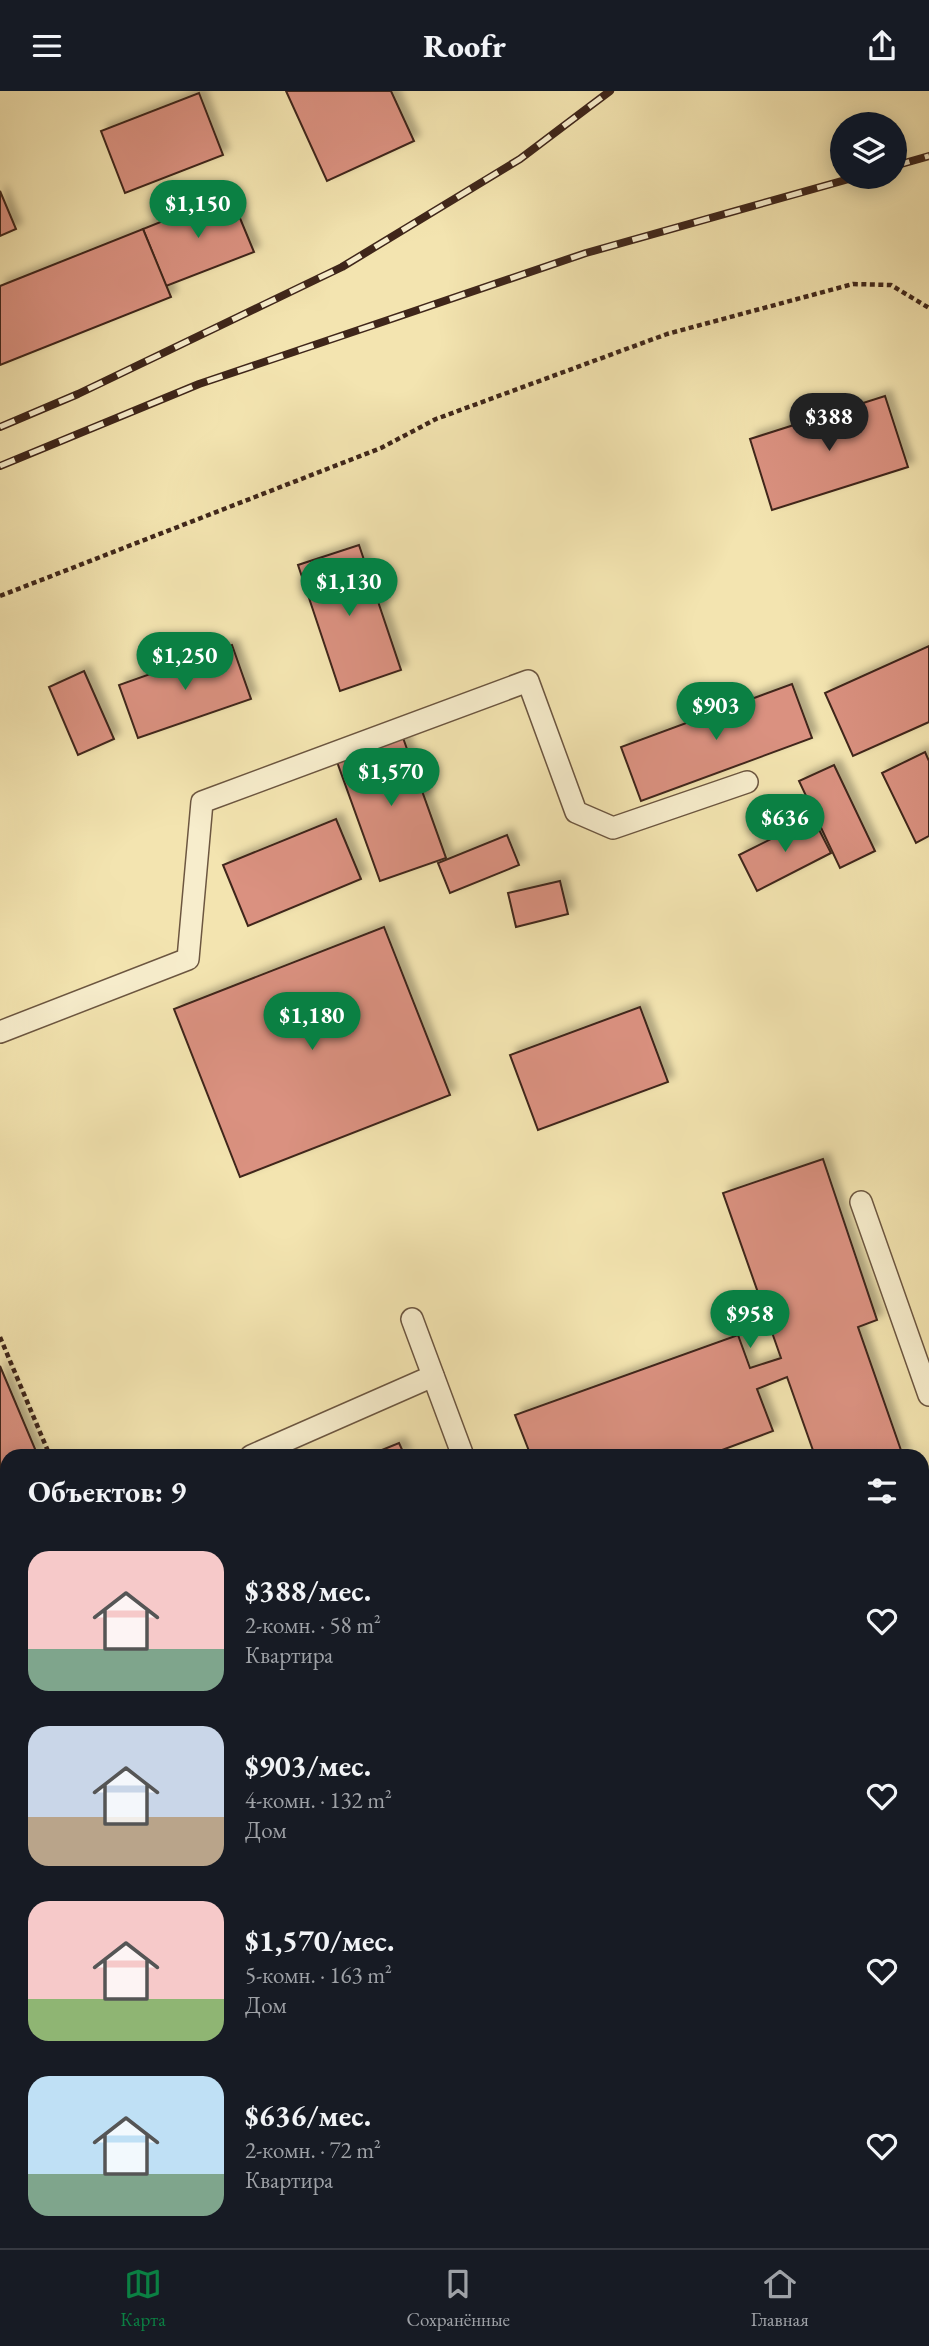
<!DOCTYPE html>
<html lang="ru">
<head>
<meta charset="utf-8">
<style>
  :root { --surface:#171b24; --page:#20242c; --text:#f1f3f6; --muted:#9ea1a6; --line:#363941; --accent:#0b8043 }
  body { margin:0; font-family:"EB Garamond",serif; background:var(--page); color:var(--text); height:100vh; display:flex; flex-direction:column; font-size:26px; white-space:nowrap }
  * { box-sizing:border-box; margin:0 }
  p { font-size:23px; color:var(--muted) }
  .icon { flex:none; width:38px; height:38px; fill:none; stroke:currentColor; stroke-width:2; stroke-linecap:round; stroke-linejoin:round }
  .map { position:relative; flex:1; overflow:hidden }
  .side { position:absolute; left:0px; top:1358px; width:929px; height:800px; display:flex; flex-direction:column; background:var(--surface); border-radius:21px 21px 0 0; box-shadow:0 4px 18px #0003 }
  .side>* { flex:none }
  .controls { position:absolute; left:830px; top:21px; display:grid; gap:14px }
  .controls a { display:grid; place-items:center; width:77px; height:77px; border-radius:50%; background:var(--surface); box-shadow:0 4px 18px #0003; font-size:35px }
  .price { position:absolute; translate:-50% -60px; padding:0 16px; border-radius:24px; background:var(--accent); color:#fff; font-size:23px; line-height:46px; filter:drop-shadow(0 2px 4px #0008) }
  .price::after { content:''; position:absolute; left:50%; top:42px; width:21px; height:16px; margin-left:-10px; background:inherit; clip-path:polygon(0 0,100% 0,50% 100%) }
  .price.selected { background:#222; color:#fff }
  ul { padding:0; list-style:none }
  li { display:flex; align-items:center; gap:21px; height:175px; padding:0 28px }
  li span { display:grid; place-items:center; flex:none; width:196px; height:140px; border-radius:21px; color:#555 }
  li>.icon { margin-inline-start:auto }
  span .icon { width:84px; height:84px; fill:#fffc; stroke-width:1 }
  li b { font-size:30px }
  h2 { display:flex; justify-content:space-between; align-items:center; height:84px; padding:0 28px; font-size:30px }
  header { display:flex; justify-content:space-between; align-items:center; height:91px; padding:0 28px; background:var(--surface); font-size:32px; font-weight:800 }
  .menu { display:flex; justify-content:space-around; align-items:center; height:98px; border-top:2px solid var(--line); background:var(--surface); font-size:19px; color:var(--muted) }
  .menu a { display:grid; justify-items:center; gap:4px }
  .menu .selected { color:var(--accent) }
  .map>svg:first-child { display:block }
  .green { fill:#b5c590; stroke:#7a7655; stroke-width:2 }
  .building { fill:#da9180; stroke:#3f261a; stroke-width:2; filter:url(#shadow) }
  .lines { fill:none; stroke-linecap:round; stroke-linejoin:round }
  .service-casing { stroke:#6c5640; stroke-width:24 }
  .secondary-casing { stroke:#3f261a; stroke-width:41 }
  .path { stroke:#3f261a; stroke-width:4.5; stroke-dasharray:5 3.5; stroke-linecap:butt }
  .service { stroke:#f7edcc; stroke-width:21 }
  .secondary { stroke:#f7edcc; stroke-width:38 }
  .rail-casing { stroke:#3f261a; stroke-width:8 }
  .rail { stroke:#f7edcc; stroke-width:5; stroke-dasharray:16; stroke-linecap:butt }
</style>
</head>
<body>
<header><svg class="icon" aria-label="menu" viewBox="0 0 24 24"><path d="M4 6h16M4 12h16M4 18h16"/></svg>Roofr<svg class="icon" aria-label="share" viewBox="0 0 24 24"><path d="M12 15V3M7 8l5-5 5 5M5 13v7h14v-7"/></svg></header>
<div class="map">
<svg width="929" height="2157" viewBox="0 0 929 2157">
  <defs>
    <filter id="shadow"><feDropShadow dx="6" dy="-6" stdDeviation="3.5" flood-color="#0004"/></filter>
  </defs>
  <rect width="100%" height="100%" fill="#f3e4b0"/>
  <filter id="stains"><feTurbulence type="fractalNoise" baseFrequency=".00286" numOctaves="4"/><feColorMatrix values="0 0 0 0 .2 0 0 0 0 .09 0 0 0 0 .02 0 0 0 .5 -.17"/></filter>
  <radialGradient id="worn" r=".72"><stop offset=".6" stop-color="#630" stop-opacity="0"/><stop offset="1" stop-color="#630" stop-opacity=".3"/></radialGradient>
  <!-- green -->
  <g class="green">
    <path d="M929,1644v460l-7,3v-461z"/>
    <path d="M572,2151h242l-15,6h-225z"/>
  </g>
  <!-- building -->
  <g class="building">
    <path d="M286,0h105l23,50 -87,40z"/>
    <path d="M199,2l24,62 -98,38 -24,-62z"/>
    <path d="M0,100l16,38 -16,7z"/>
    <path d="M230,103l24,58 -88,34 -23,-57z"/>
    <path d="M143,138l28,68 -171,68v-79z"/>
    <path d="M885,305l23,71 -136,43 -22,-71z"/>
    <path d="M359,454l42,125 -61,21 -42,-126z"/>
    <path d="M232,554l19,54 -113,39 -19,-53z"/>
    <path d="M929,555v76l-76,34 -28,-63z"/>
    <path d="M84,580l30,68 -36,16 -29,-68z"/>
    <path d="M792,593l20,54 -171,63 -20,-54z"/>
    <path d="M402,644l44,123 -66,23 -44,-122z"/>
    <path d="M925,661l4,9v75l-13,7 -34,-70z"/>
    <path d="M834,674l41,86 -35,17 -41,-87z"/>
    <path d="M813,727l18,35 -74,38 -18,-36z"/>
    <path d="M336,728l25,60 -113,47 -25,-61z"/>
    <path d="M507,744l12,30 -69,28 -12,-30z"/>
    <path d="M560,790l8,33 -52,13 -8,-34z"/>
    <path d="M384,836l66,168 -210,82 -66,-168z"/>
    <path d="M640,916l28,75 -130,48 -28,-75z"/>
    <path d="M823,1068l54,161 -19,7 45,129h-88l-28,-79 -30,12 16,42 -67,25h-175l-16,-41 223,-80 12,33 31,-10 -58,-165z"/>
    <path d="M0,1275l38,90h-31v28l-7,3z"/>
    <path d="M399,1352l6,13h-38z"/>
    <path d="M922,1420l7,20v148l-7,-3z"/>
    <path d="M7,1515v117l-7,3v-117z"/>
    <path d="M0,1784l7,18 -7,3z"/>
    <path d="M7,1887v93l-7,3v-93z"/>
  </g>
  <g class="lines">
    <!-- service casing -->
    <g class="service-casing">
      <g id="service">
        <path d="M0,941l188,-73 14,-157 326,-121 48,131 37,16 134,-46"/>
        <path d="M861,1111l68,193"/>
        <path d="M412,1228l51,137"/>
        <path d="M251,1365l182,-80"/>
        <path d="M0,1438l7,-3"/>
        <path d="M922,1615h7"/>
        <path d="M0,1818l7,-2"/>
        <path d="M846,2151l2,6"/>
      </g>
    </g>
    <!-- secondary casing -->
    <g class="secondary-casing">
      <path id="secondary" d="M895,2157l16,-6"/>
    </g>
    <!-- path -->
    <g class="path">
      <path d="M0,505l381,-148 55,-29 231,-85 186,-50 38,1 38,23"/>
      <path d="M0,1246l50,119"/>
      <path d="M922,2100l7,-3"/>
      <path d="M775,2157l16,-6"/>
    </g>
    <!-- service -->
    <use href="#service" class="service"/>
    <!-- secondary -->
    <use href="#secondary" class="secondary"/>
    <!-- rail casing -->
    <g class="rail-casing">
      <g id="rail">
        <path d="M894,75l35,-10"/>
        <path d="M0,336l78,-33 264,-127 178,-108 90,-68"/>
        <path d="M0,375l199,-82 387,-131 270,-76"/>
      </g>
    </g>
    <!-- rail -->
    <use href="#rail" class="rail"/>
  </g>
  <rect width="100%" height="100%" filter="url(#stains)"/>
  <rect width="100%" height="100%" fill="url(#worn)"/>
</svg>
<div class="controls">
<a><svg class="icon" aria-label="layers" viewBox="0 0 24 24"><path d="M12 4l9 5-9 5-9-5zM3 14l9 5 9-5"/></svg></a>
</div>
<b class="price" style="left:198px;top:149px">$1,150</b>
<b class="price selected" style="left:829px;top:362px">$388</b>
<b class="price" style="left:349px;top:527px">$1,130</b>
<b class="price" style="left:185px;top:601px">$1,250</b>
<b class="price" style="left:716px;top:651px">$903</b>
<b class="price" style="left:391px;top:717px">$1,570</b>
<b class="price" style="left:785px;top:763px">$636</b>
<b class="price" style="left:312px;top:961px">$1,180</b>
<b class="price" style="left:750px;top:1259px">$958</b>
<section class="side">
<h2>Объектов: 9<svg class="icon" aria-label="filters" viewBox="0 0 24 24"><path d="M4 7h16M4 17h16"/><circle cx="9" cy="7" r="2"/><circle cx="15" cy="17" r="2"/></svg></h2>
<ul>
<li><span style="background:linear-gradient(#f6c9c9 70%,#7fa58c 0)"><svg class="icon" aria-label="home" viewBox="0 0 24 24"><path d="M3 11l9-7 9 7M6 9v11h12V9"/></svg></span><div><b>$388/мес.</b><p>2-комн. · 58 m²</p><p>Квартира</p></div><svg class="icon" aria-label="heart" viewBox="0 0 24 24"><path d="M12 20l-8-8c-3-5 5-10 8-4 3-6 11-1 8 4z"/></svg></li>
<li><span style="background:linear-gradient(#c9d6e8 65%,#b9a48a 0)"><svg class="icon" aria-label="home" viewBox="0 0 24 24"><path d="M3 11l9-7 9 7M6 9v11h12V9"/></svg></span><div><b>$903/мес.</b><p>4-комн. · 132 m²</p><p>Дом</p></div><svg class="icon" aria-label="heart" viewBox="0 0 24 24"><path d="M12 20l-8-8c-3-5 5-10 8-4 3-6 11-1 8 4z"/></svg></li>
<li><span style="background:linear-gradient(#f6c9c9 70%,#8fb573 0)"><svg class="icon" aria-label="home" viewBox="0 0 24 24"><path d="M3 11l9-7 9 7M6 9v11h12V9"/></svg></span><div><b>$1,570/мес.</b><p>5-комн. · 163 m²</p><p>Дом</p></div><svg class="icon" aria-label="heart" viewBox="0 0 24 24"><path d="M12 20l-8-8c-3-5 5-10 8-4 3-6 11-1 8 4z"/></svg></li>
<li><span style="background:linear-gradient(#bfe0f5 70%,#7fa58c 0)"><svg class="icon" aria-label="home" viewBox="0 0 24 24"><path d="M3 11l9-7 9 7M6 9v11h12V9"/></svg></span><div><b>$636/мес.</b><p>2-комн. · 72 m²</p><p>Квартира</p></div><svg class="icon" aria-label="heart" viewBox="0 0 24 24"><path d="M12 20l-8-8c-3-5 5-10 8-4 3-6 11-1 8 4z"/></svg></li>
</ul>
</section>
</div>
<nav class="menu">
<a class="selected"><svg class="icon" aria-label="map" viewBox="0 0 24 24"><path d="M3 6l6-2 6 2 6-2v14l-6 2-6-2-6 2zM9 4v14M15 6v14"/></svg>Карта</a>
<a><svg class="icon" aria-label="saved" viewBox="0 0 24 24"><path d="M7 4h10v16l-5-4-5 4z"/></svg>Сохранённые</a>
<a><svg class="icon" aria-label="home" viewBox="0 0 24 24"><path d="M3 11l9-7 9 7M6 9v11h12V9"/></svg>Главная</a>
</nav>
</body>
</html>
